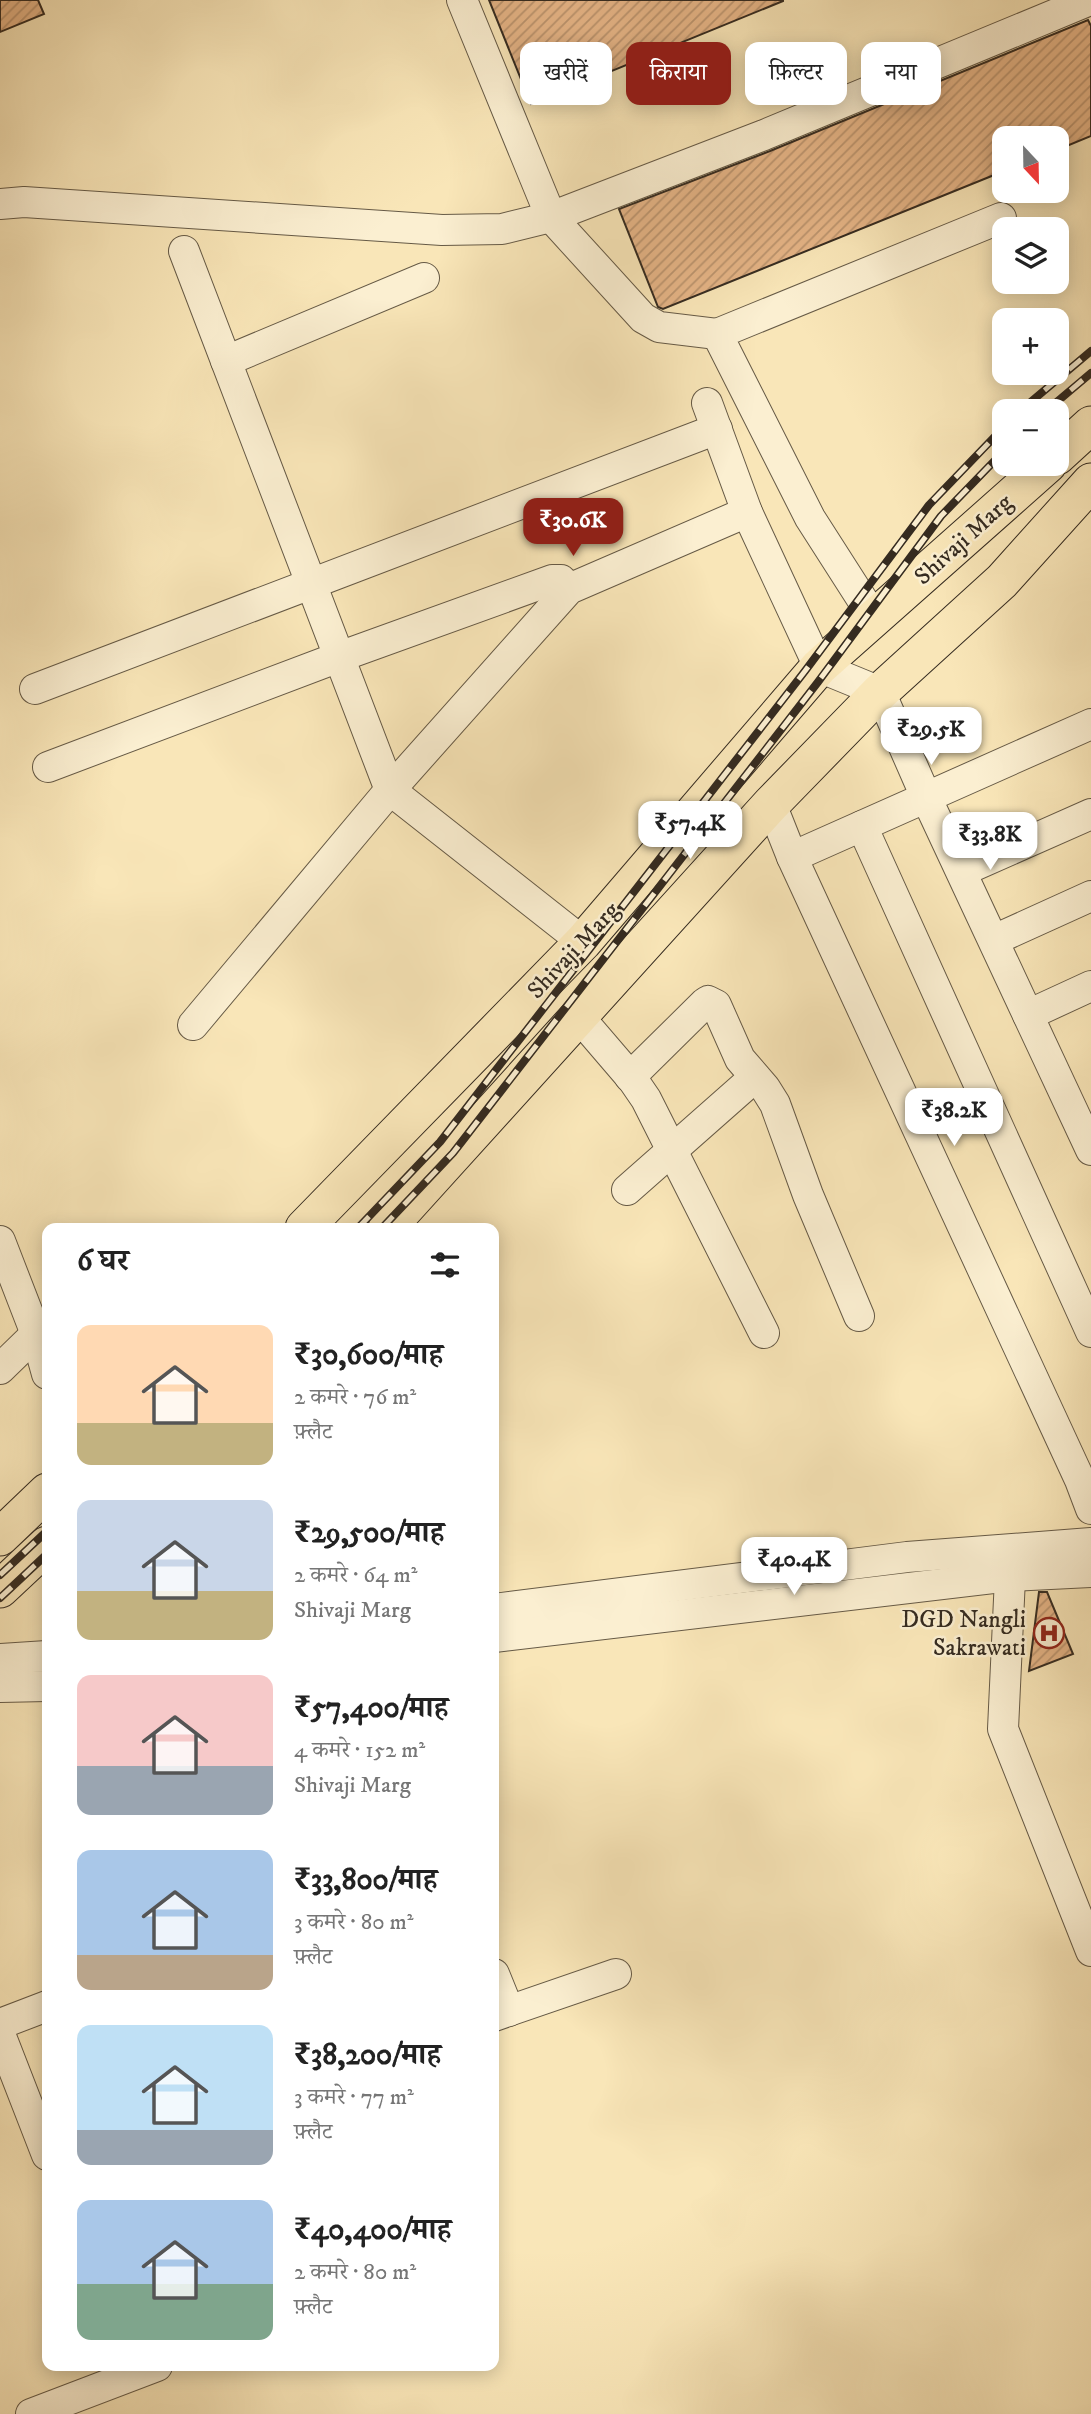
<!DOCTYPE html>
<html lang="hi">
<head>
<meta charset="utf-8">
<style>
  :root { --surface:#fff; --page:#f2f2f2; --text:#222; --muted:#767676; --accent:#8f2418 }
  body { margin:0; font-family:"IM FELL DW Pica","Noto Serif Devanagari",serif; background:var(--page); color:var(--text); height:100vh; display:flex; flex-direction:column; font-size:26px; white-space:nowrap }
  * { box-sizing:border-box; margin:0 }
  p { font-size:23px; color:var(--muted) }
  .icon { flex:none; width:38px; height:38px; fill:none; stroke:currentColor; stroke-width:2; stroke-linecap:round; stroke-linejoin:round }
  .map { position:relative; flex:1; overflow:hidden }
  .side { position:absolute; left:42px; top:1223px; width:457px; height:1148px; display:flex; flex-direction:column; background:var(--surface); border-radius:14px; box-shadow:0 4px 18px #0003 }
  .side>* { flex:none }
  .top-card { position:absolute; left:520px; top:42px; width:466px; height:63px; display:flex; gap:14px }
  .needle { width:46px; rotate:158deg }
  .controls { position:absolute; left:992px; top:126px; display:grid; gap:14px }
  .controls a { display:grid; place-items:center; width:77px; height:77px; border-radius:14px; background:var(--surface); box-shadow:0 4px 18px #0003; font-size:35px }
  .price { position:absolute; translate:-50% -60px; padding:0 16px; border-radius:14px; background:#fff; color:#222; font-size:23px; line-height:46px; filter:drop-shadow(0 2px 4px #0008) }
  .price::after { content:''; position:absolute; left:50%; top:42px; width:21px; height:16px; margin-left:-10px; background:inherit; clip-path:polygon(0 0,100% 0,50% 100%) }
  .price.active { background:var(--accent); color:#fff }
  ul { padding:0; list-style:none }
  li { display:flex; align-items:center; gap:21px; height:175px; padding:0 35px }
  li span { display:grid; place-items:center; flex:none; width:196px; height:140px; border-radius:14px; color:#555 }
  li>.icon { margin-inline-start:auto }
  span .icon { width:84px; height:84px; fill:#fffc; stroke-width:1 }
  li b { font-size:30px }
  h2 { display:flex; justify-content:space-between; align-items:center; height:84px; padding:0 35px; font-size:30px }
  .tag { padding:0 24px; border-radius:14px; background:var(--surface); box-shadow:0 4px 18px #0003; font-size:24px; line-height:63px }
  .tag.active { background:var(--accent); color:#fff }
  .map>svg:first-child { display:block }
  .building { fill:url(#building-hatch); stroke:#352b20; stroke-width:2 }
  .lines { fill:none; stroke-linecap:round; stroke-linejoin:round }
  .minor-casing { stroke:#665a46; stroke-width:32 }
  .major-casing { stroke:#352b20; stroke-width:39 }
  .minor { stroke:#fbefd1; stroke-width:30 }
  .major { stroke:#f9e6b8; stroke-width:37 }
  .rail-casing { stroke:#352b20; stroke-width:8 }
  .rail { stroke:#fbefd1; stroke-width:5; stroke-dasharray:16; stroke-linecap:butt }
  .labels { text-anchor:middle; stroke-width:5; stroke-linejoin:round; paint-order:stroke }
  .street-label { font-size:24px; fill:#352b20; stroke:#fbefd1 }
  .poi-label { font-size:24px; fill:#352b20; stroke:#fbefd1; text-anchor:end }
</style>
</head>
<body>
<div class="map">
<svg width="1091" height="2414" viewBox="0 0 1091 2414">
  <defs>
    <pattern id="building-hatch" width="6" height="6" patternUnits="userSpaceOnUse" patternTransform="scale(1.75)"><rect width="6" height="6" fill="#e5b486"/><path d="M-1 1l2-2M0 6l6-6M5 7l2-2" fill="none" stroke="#ba936d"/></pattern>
  </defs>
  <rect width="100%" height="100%" fill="#f9e6b8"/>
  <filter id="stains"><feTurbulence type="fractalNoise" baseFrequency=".00286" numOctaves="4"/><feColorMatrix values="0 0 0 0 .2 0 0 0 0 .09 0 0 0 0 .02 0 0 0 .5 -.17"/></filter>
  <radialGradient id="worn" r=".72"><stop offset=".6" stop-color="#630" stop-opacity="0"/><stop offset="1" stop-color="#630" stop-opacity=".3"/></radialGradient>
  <!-- building -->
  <g class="building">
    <path d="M0,0h38l6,14 -44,18z"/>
    <path d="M489,0h294v1l-252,103z"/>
    <path d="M1088,20l3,6v110l-34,14v-12h-53v33l-341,138 -5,-2 -39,-98 151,-58z"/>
    <path d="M1039,1592h8l26,62 -44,17z"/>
  </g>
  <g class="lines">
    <!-- minor casing -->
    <g class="minor-casing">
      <g id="minor">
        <path d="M462,0l89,217 92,101 16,9 58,7"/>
        <path d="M0,204l24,-2 418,28 60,-1 49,-12 213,-82 326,-135"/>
        <path d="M184,251l206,539 193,152"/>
        <path d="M226,361l198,-83"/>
        <path d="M707,403l40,109 72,155 61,25 46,105 165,353"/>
        <path d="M874,618l-64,-100 -93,-184 284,-116"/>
        <path d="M35,689l682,-260"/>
        <path d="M48,767l291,-110 213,-77h9l8,9"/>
        <path d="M771,804l21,53 288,623 11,29"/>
        <path d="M862,826l229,506"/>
        <path d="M792,857l299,-133"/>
        <path d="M962,871l129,-57"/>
        <path d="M994,940l97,-44"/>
        <path d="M1028,1015l63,-29"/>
        <path d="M579,1017l54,63 13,19 118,234"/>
        <path d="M193,1025l197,-235 179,-201 178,-77"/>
        <path d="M630,1077l75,-74 3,-2 8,4 24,54 25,29 10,16 33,91 51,121"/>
        <path d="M627,1190l128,-113"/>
        <path d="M0,1241l36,93 11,40"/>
        <path d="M0,1369l36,-35"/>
        <path d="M1011,1556l-8,173 88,222"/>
        <path d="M494,1609l413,-52 184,-14"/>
        <path d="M494,1637l516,-61 81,-4"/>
        <path d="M0,1659l47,-3"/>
        <path d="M0,1687l47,-1"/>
        <path d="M494,1974l15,37"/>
        <path d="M494,2016l122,-42"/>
        <path d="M0,2024l47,-18"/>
        <path d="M0,2034l47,121"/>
        <path d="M31,2414l126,-48"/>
      </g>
    </g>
    <!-- major casing -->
    <g class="major-casing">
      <g id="major">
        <path d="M1057,456l34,-31"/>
        <path d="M304,1228l279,-286 236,-275 229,-203"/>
        <path d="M387,1228l384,-424 109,-112 122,-111 89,-99"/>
        <path d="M0,1537l47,-45"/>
        <path d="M0,1589l47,-44"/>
      </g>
    </g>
    <!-- minor -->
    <use href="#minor" class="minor"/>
    <!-- major -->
    <use href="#major" class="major"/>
    <!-- rail casing -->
    <g class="rail-casing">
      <g id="rail">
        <path d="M1020,411l71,-60"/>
        <path d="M1046,411l45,-38"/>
        <path d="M358,1228l82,-86 365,-471 124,-166 75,-78"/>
        <path d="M382,1228l71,-75 365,-471 123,-166 63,-65"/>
        <path d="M0,1575l47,-44"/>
        <path d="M0,1598l47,-44"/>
      </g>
    </g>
    <!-- rail -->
    <use href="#rail" class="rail"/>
  </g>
  <!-- icons -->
  <defs>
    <g id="hospital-ring" transform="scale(1.575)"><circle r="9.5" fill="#fbefd1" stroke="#8f2418" stroke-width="1.5"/><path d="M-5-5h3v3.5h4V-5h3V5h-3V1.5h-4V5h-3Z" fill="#8f2418"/></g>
  </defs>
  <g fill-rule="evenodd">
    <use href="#hospital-ring" x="1049" y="1633"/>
  </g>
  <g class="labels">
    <!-- street labels -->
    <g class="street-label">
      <text transform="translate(963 539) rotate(-42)" y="8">Shivaji Marg</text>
      <text transform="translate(573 950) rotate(-47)" y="8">Shivaji Marg</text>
    </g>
    <!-- poi labels -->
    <g class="poi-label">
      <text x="1026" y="1627">DGD Nangli<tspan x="1026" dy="28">Sakrawati</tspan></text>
    </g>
  </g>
  <rect width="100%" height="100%" filter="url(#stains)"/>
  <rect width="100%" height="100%" fill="url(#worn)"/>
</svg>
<div class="controls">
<a><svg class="needle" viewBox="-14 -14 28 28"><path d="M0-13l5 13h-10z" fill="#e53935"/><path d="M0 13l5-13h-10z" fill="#767676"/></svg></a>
<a><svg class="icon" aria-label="layers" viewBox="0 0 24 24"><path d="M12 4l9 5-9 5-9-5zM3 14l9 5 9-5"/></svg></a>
<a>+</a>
<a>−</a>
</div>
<b class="price active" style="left:573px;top:558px">₹30.6K</b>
<b class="price" style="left:931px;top:767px">₹29.5K</b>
<b class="price" style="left:690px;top:861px">₹57.4K</b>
<b class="price" style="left:990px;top:872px">₹33.8K</b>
<b class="price" style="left:954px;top:1148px">₹38.2K</b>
<b class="price" style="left:794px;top:1597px">₹40.4K</b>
<div class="top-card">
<a class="tag">खरीदें</a>
<a class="tag active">किराया</a>
<a class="tag">फ़िल्टर</a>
<a class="tag">नया</a>
</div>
<section class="side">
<h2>6 घर<svg class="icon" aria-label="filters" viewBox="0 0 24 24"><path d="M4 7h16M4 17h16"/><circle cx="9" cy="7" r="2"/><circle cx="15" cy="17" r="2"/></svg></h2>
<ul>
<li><span style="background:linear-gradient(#ffd9b3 70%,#c2b280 0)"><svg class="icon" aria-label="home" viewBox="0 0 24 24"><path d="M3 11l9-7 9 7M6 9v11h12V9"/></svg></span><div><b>₹30,600/माह</b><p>2 कमरे · 76 m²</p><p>फ़्लैट</p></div></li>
<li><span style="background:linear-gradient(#c9d6e8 65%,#c2b280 0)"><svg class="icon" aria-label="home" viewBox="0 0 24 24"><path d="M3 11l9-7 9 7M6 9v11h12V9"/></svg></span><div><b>₹29,500/माह</b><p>2 कमरे · 64 m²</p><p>Shivaji Marg</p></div></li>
<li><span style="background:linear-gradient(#f6c9c9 65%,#9aa5b1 0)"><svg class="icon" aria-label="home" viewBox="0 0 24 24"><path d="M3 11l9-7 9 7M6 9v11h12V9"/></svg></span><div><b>₹57,400/माह</b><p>4 कमरे · 152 m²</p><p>Shivaji Marg</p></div></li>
<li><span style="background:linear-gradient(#a9c7e8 75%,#b9a48a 0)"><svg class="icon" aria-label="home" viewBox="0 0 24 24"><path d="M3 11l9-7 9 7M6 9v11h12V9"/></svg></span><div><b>₹33,800/माह</b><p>3 कमरे · 80 m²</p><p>फ़्लैट</p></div></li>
<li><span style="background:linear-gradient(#bfe0f5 75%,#9aa5b1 0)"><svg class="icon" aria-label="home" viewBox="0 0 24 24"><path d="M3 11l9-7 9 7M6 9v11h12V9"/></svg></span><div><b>₹38,200/माह</b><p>3 कमरे · 77 m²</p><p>फ़्लैट</p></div></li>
<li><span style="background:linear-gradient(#a9c7e8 60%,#7fa58c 0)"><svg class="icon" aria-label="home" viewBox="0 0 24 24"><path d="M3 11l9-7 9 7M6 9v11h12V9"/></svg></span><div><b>₹40,400/माह</b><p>2 कमरे · 80 m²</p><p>फ़्लैट</p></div></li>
</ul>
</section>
</div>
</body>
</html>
